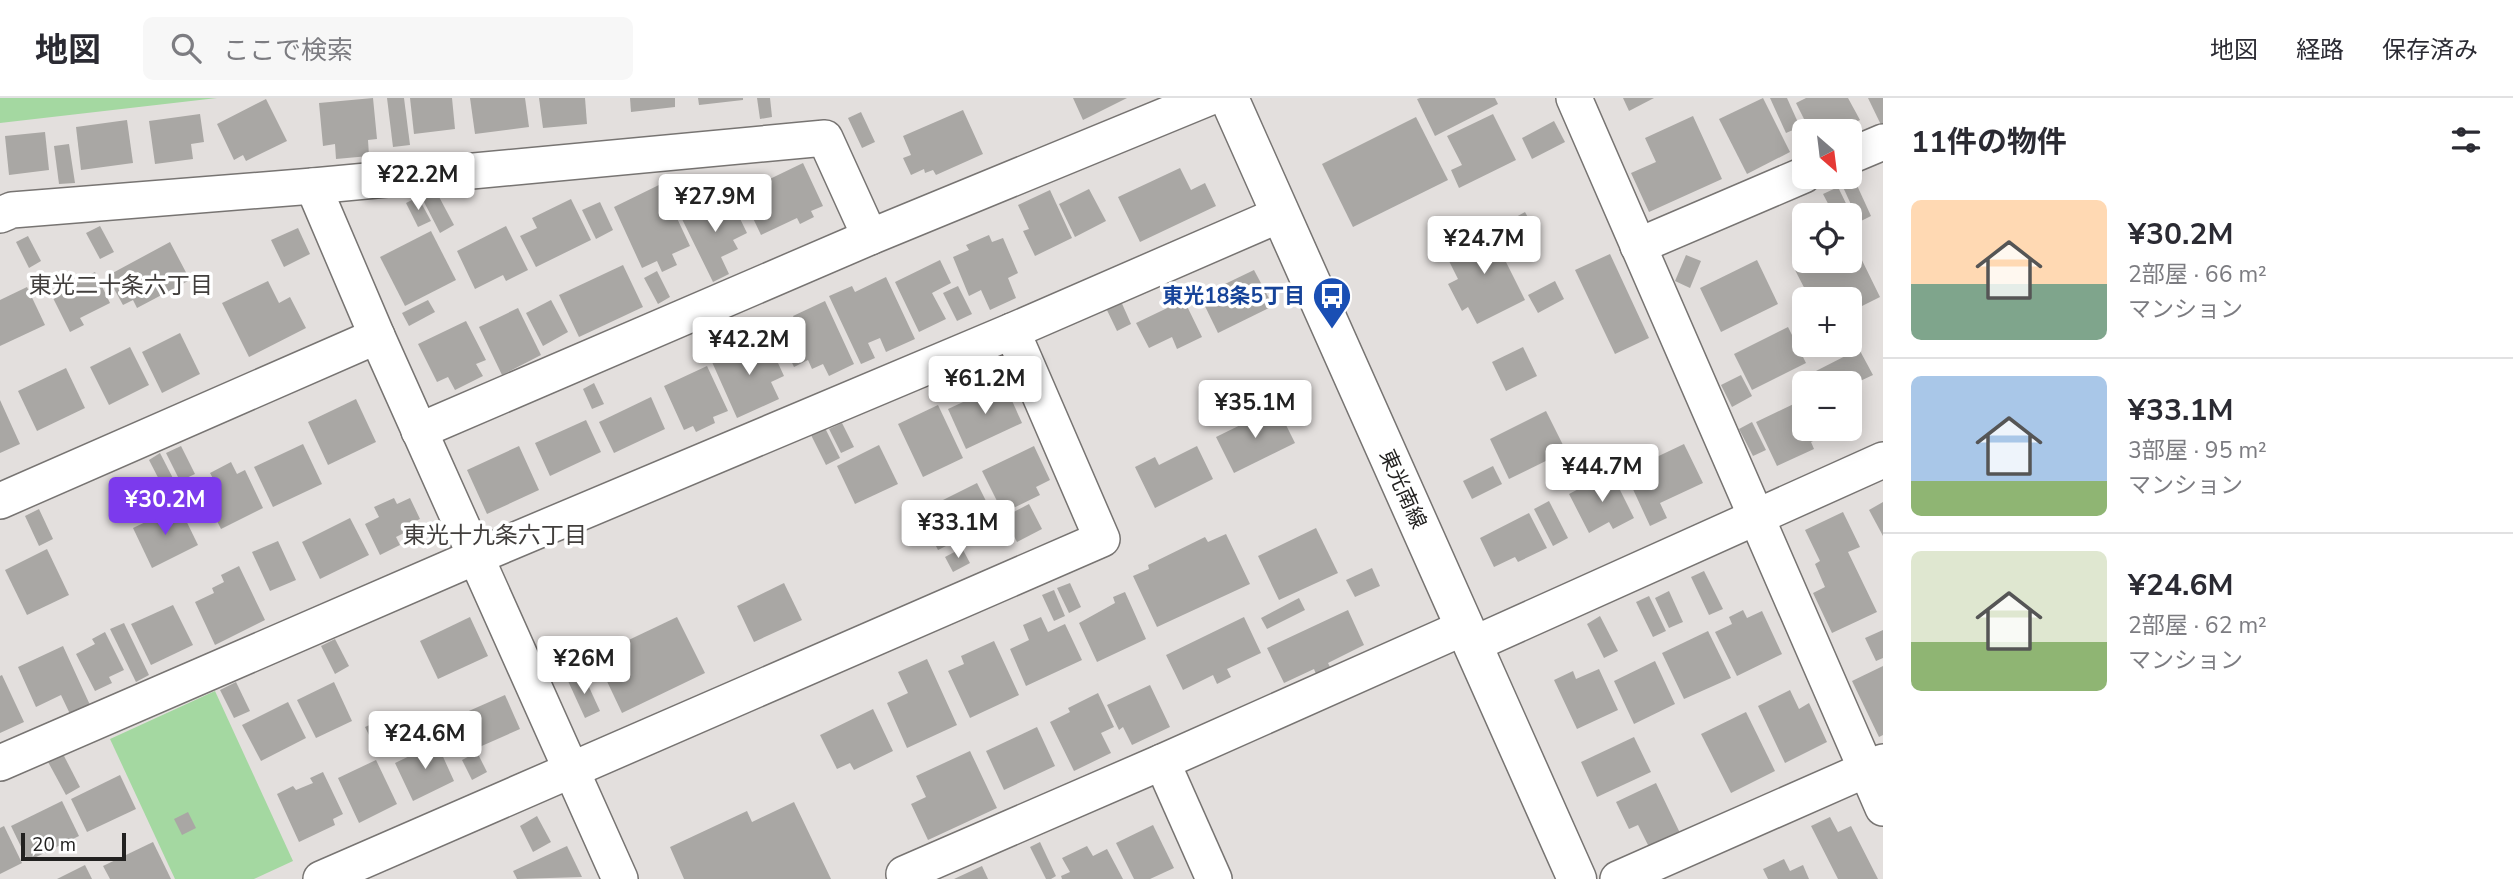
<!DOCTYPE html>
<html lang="ja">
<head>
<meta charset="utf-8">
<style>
  :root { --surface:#fff; --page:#f7f7f7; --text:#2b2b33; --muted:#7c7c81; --line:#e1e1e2; --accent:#7c3aed }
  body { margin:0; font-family:"Nunito Sans","Noto Sans JP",sans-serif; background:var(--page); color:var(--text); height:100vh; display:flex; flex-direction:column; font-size:26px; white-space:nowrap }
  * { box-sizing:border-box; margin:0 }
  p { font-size:23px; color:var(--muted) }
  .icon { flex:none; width:38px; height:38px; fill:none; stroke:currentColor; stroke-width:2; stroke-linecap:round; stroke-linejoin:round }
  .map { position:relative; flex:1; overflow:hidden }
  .details { display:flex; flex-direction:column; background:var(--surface); width:630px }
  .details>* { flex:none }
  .needle { width:46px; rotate:152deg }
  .tools { position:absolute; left:1792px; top:21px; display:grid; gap:14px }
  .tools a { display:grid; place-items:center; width:70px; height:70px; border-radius:10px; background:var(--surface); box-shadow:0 4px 18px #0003; font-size:35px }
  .scale { position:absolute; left:21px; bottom:18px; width:105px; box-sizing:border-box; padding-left:7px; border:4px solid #222120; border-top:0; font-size:19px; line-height:24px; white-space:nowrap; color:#222120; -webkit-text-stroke:5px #fff; paint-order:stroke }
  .price { position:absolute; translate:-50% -60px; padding:0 16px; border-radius:7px; background:#fff; color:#222; font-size:23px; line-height:46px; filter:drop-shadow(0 2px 4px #0008) }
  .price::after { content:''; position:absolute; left:50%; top:42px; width:21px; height:16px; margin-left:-10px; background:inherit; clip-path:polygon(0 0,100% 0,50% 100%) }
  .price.active { background:var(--accent); color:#fff }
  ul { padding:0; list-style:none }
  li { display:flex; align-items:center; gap:21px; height:175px; padding:0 28px }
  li+li { border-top:2px solid var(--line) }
  li span { display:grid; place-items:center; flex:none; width:196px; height:140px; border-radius:10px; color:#555 }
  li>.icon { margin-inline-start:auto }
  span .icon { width:84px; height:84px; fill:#fffc; stroke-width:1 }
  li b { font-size:30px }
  h2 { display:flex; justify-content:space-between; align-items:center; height:84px; padding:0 28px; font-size:30px }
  header { display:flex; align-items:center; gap:42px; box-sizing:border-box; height:98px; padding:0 35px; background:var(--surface); border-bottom:2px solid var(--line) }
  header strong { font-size:33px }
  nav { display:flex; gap:38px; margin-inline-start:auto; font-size:24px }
  .search { width:490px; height:63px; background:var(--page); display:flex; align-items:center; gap:18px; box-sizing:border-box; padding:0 24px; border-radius:10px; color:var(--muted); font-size:26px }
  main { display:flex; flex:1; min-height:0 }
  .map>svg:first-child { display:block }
  .green { fill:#a4d8a1 }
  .building { fill:#a9a7a4 }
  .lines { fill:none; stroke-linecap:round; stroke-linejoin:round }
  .street-casing { stroke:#777472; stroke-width:38 }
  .secondary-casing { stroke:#777472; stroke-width:41 }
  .street { stroke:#fff; stroke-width:35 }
  .secondary { stroke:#fff; stroke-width:38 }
  .labels { text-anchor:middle; stroke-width:7; stroke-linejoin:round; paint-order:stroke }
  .transit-label { font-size:21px; font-weight:bold; fill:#164399; stroke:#fff; text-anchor:end }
  .street-label { font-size:21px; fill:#222120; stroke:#fff }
  .neighbourhood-label { font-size:23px; fill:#423f3d; stroke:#fff }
</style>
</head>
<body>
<header>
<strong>地図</strong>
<div class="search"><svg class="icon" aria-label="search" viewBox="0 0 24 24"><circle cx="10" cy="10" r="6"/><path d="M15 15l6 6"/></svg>ここで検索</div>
<nav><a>地図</a><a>経路</a><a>保存済み</a></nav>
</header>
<main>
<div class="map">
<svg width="1883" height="781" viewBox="0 0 1883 781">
  <rect width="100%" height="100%" fill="#e3dfdd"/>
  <!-- green -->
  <g class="green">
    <path d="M0,0h217l-217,25z"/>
    <path d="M215,593l78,170 -39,18h-79l-65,-140z"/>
  </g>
  <!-- building -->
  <g class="building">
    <path d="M373,0l4,41 -9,1 1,16 -33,3 -1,-15 -12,2 -4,-43z"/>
    <path d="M387,0h17l6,47 -17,2z"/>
    <path d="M410,0h42l3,31 -41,5z"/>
    <path d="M470,0h55l4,29 -54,7z"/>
    <path d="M539,0h46l2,26 -44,4z"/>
    <path d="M630,0h45v9l-44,5z"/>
    <path d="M698,0h45v2l-44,5z"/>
    <path d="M757,0h13l2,19 -12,2z"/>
    <path d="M1073,0h54l-44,22z"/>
    <path d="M1420,0h75l3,6 -63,32 -18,-37z"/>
    <path d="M1623,0h31l-25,13z"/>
    <path d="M1763,0l27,54 -43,22 -28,-55z"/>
    <path d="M1770,0h17l13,29 -14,6z"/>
    <path d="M1806,0h42l12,22 -16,8 2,3h-36l-14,-28z"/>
    <path d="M1868,0h15v31z"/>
    <path d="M266,1l21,42 -41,20 -3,-6 -9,5 -17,-36z"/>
    <path d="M963,12l20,44 -47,21 -3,-5 -8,3 -1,-4 -13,6 -8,-17 8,-3 -8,-19z"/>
    <path d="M861,14l14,30 -13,6 -14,-30z"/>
    <path d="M200,16l4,28 -13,2 2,15 -38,5 -6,-43z"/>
    <path d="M1493,16l23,46 -57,28 -8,-18 11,-5 -15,-29z"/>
    <path d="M1693,18l29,63 -73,33 -18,-39 25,-11 -11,-24z"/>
    <path d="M1416,19l32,63 -95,47 -31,-63z"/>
    <path d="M127,22l6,43 -52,7 -5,-43z"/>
    <path d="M1554,23l11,21 -33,17 -10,-21z"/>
    <path d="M45,34l4,38 -40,5 -4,-39z"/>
    <path d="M69,46l6,39 -16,1 -5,-38z"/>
    <path d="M803,65l20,43 -12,5 3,6 -14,7 -3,-6 -36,17 -20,-42z"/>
    <path d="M1180,70l11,22 14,-7 11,23 -76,36 -22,-45z"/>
    <path d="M1855,83l16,35 -12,6 -16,-35z"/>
    <path d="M661,86l29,62 -18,8 5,11 -15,7 -5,-11 -15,7 -28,-61z"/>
    <path d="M1838,89l18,37 -6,3v-12h-16l-11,-21z"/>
    <path d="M1089,91l17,32 -31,16 -16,-33z"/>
    <path d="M1050,92l22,48 -37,18 -12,-25 6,-2 -11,-24z"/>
    <path d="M437,95l17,32 -14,8 -17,-33z"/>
    <path d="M728,96l19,39 -14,7 5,9 -17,8 8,17 -16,8 -32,-65z"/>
    <path d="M418,99l13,24 -13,6 -12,-24z"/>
    <path d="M571,101l20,41 -55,27 -16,-31 17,-8 -5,-10z"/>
    <path d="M600,104l13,28 -17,9 -14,-29z"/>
    <path d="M1525,114l11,20 -20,11 -11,-20z"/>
    <path d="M1500,127l11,22 -10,5 24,48 -48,24 -9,-17 -6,4 -14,-27 10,-5 -13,-26z"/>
    <path d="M100,128l14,26 -14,7 -14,-26z"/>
    <path d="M506,128l22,44 -22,11 -3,-6 -28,14 -18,-38z"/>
    <path d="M298,130l12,26 -26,13 -13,-27z"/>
    <path d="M431,133l25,49 -51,26 -25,-49z"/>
    <path d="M989,137l3,7 11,-4 15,35 -10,5 8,20 -26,12 -9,-20 -12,6 -16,-39 16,-7 -3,-5z"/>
    <path d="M28,138l13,25 -12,7 -13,-26z"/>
    <path d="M170,144l20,38 -53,28 -4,-8 -10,5 -16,-29z"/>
    <path d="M1853,144l27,55 -30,15v-13h-40l-15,-29 20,-9h35v-17z"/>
    <path d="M1610,156l39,84 -34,16 -40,-84z"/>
    <path d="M1686,157l15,6 -11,27 -15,-7z"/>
    <path d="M940,162l11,23 -19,10 14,26 -27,13 -24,-50z"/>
    <path d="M1757,162l21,44 -57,28 -21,-44z"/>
    <path d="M623,167l20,42 -64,30 -20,-42z"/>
    <path d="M1254,172l19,36 -55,27 -18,-37z"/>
    <path d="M657,173l13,26 -12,7 -14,-26z"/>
    <path d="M95,174l15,31 -30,15 4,7 -14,7 -19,-38z"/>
    <path d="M886,179l29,62 -29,13 -6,-14 -12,5 7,15 -14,6 -32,-68 23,-10 3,6z"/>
    <path d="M268,183l11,22 11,-6 16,31 -57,29 -27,-54z"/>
    <path d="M1555,183l9,18 -26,14 -10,-18z"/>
    <path d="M958,188l14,28 -15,7 -14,-28z"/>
    <path d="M27,189l18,38 -45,21v-46z"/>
    <path d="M1120,201l11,25 -14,7 -12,-25z"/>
    <path d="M428,202l7,12 -26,14 -7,-13z"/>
    <path d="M551,202l17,32 -25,14 -17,-33z"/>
    <path d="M1184,202l18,37 -25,12 -5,-12 -23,11 -13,-25z"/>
    <path d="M825,203l29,63 -25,12 -6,-12 -11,5 -4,-9 -14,7 -17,-36 19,-9 -3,-6z"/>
    <path d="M518,210l23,47 -39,20 -23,-48z"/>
    <path d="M466,223l20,39 -10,4 7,12 -28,14 -7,-13 -11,5 -19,-38z"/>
    <path d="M1788,229l18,36 -54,27 -18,-36z"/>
    <path d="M180,235l20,41 -38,19 -20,-41z"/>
    <path d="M766,239l18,39 -13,6 8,17 -42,19 -25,-56z"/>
    <path d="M130,249l19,38 -40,20 -19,-38z"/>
    <path d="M1523,249l14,29 -31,15 -14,-29z"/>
    <path d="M1859,251l14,26 -15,7 3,7 -7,4 7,13 -11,6v-29h-30l-6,-11z"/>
    <path d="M707,268l21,45 -15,6 2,6 -19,9 -3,-6 -9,4 -20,-44z"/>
    <path d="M66,270l19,40 -48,23 -19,-40z"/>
    <path d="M1741,277l11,21 -20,11 -11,-22z"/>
    <path d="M594,285l10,21 -12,5 -9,-20z"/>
    <path d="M1004,285l18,40 -56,26 -18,-40z"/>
    <path d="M651,299l14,32 -51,24 -15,-31z"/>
    <path d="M356,301l20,43 -48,23 -20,-43z"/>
    <path d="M1804,301v30h29l1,2 -23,11 3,7 -37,17 -21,-44z"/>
    <path d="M0,302l20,44 -20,9z"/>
    <path d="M938,307l25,53 -40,19 -25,-53z"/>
    <path d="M1277,309l18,36 -61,30 -18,-36z"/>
    <path d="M1546,313l20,40 -57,28 -19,-40z"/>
    <path d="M586,322l15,32 -51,24 -15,-33z"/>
    <path d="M1752,324l14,28 -13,6 -14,-27z"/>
    <path d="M842,325l12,24 -13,6 -12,-24z"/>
    <path d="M825,330l15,30 -14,7 -15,-30z"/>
    <path d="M303,346l19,40 -49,23 -19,-40z"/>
    <path d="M1684,346l19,39 -43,20 7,15 -17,8 -25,-54z"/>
    <path d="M879,347l19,39 -43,20 -18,-38z"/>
    <path d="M181,348l14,28 -15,7 -14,-28z"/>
    <path d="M519,348l20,44 -52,24 -20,-44z"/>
    <path d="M1034,348l16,34 -14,7 4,8 -37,18 -21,-42z"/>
    <path d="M1197,348l16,33 -58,29 -20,-41 20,-10 4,8z"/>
    <path d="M160,355l19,37 -12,5 -18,-35z"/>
    <path d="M231,364l6,12 8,-4 18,38 -42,21 -19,-38 14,-7 -6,-11z"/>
    <path d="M1493,368l9,18 -30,15 -9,-18z"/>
    <path d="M1611,374l23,46 -21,11 -4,-7 -20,11 -20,-39z"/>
    <path d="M977,385l19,38 -58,29 -19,-38z"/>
    <path d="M394,400l3,6 13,-6 10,21 -15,7 3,5 -12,6 4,8 -20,10 -15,-31 14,-7 -5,-10z"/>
    <path d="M1549,403l19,37 -15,8 -19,-37z"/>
    <path d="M1883,404v34l-14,-26z"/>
    <path d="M1029,406l13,25 -25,13 -13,-25z"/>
    <path d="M179,408l19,39 -46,23 -19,-40z"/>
    <path d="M39,411l14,30 -14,7 -14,-30z"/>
    <path d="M1843,414l17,35 -12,5 29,60 -45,21 -19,-40 12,-6 -10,-23 5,-3 -15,-31z"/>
    <path d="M1529,415l18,35 -29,14 -3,-5 -21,10 -14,-29z"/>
    <path d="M350,420l19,37 -49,24 -18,-37z"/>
    <path d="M1316,430l22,45 -59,27 -21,-44z"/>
    <path d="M1226,436l24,50 -93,43 -24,-51 16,-7 -1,-4 57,-28 3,5z"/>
    <path d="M278,443l18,39 -26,11 -18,-39z"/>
    <path d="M962,450l8,15 -17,9 -8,-15z"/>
    <path d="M47,451l22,46 -42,20 -22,-45z"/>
    <path d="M239,468l26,54 -50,25 -20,-43 19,-9 -2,-5 12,-6 -3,-7z"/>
    <path d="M1372,470l8,18 -25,11 -9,-17z"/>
    <path d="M1704,473l19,38 -14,6 -18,-38z"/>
    <path d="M784,485l18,37 -48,22 -17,-36z"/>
    <path d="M1070,485l11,24 -12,6 -12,-25z"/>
    <path d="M1054,492l11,26 -11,5 -12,-26z"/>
    <path d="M1669,493l14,31 -14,6 -14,-30z"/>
    <path d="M1125,494l21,47 -49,23 -18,-39 36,-20 -2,-6z"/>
    <path d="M1649,498l17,35 -13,6 -17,-35z"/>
    <path d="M1299,500l6,12 -38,19 -6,-11z"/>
    <path d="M173,507l20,40 -42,20 -20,-41z"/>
    <path d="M1348,512l16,35 -36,18 5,10 -15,6 -4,-10 -30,14 -17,-35z"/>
    <path d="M1743,512l4,8 15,-7 20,43 -45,22 -22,-44 17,-8 -3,-7z"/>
    <path d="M1600,518l18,35 -14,7 -17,-34z"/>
    <path d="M470,519l18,39 -50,23 -18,-38z"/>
    <path d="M677,519l28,56 -83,40 -27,-57z"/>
    <path d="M1041,519l7,15 17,-8 17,36 -56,26 -16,-37 19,-9 -6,-15z"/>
    <path d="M1244,519l17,36 -34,16 4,8 -14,7 -4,-9 -30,15 -17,-35z"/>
    <path d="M124,525l25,52 -13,7 -26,-53z"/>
    <path d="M1883,532v28l-7,3 -11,-23z"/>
    <path d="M1708,533l23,47 -47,21 -22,-46z"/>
    <path d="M105,534l19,38 -15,7 3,6 -17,8 -19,-37 19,-10 -3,-5z"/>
    <path d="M335,541l14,27 -14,8 -14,-28z"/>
    <path d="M994,543l25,54 -49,23 -22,-47 16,-7 -3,-8z"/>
    <path d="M63,548l27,59 -20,9 -9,-19 -25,12 -18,-40z"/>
    <path d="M927,561l30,66 -50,23 -20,-45 21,-10 -10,-21z"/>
    <path d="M1655,563l20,43 -41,20 -20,-43z"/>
    <path d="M1883,568v69l-4,2 -27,-56z"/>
    <path d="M1599,571l19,41 -41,19 -23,-49 19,-9 3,8z"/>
    <path d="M583,576l17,37 -15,7 -17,-37z"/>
    <path d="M2,577l22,47 -24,11v-57z"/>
    <path d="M236,584l14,29 -16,7 -14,-28z"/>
    <path d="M334,584l18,39 -36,17 -19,-38z"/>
    <path d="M1150,587l20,42 -38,18 -9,-18 -4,3 -12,-25z"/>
    <path d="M1790,592l9,19 10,-6 18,39 -42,21 -27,-57z"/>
    <path d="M1098,595l16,34 -13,6 10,20 -37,18 -24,-49 20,-10 -2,-4z"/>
    <path d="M505,597l15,34 -52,23 -15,-34z"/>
    <path d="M288,604l18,36 -45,23 -19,-36z"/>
    <path d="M873,611l20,42 -39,19 -4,-7 -13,6 -17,-34z"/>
    <path d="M1746,614l29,59 -44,22 -30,-59z"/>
    <path d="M374,625l14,28 -9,4 -14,-28z"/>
    <path d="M1037,629l18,39 -51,24 -18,-39z"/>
    <path d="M1634,639l17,35 -54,25 -16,-35z"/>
    <path d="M435,641l19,42 -41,20 -18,-38 25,-12 -2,-5z"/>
    <path d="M970,653l27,57 -69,32 -17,-36 15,-7 -10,-21z"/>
    <path d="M62,654l18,35 -14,8 -19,-35z"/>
    <path d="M477,654l10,20 -15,8 -10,-20z"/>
    <path d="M376,662l21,44 -38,19 -21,-45z"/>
    <path d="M323,674l20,42 -10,5 2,6 -36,17 -22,-48 16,-8 3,4 17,-7 -3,-5z"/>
    <path d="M120,677l16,34 -49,23 -16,-33z"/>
    <path d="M1656,685l24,50 -31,14 -11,-22 -9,4 -13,-27z"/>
    <path d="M62,703l17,35 -51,25 -17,-35z"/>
    <path d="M794,704l37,77h-147l-14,-32 77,-36 5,11z"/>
    <path d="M188,714l8,16 -14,7 -8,-16z"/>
    <path d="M537,718l14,26 -18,10 -13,-26z"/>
    <path d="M1830,719l8,15 13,-6 27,53h-40l-27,-53z"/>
    <path d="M1153,727l21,43 -24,11h-16l-18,-36z"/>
    <path d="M4,728l18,37 -22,11v-46z"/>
    <path d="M153,744l18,37h-61l-7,-13z"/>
    <path d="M1040,744l16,34 -5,3h-5l-16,-32z"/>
    <path d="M567,748l15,31 -65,2 -4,-8z"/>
    <path d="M1087,748l6,10 14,-7 16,30h-61l-1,-3 9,-4 -8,-14z"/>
    <path d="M1784,761l6,12 13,-6 6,14h-41l-5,-10z"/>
    <path d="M85,767l7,14h-35z"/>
    <path d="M982,768l6,13h-34z"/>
  </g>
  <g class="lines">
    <!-- street casing -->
    <g class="street-casing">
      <g id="street">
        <path d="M1574,0l309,710"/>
        <path d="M1850,58l33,-14"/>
        <path d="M313,88l64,150 243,543"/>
        <path d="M0,117l12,-5 301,-24 512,-48 45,99"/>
        <path d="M1638,148l166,-71"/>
        <path d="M419,333l451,-194 338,-139"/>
        <path d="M0,403l377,-165"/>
        <path d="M1474,546l409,-184"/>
        <path d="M1162,664l52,117"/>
        <path d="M0,665l475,-206 537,-226 269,-117"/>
        <path d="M321,781l781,-340 -90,-208"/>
        <path d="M906,781l-2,-5 258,-112 303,-135"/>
        <path d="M1618,781l265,-117"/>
      </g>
    </g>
    <!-- secondary casing -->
    <g class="secondary-casing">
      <path id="secondary" d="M1229,0l348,781"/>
    </g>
    <!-- street -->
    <use href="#street" class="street"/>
    <!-- secondary -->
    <use href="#secondary" class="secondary"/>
  </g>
  <!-- icons -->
  <defs>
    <g id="bus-pin" transform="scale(2.0125)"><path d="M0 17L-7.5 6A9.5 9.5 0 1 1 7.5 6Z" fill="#1a4fb4" stroke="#fff"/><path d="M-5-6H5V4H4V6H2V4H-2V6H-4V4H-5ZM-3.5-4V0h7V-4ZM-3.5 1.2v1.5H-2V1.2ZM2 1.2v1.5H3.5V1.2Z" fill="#fff"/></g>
  </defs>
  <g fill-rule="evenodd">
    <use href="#bus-pin" x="1332" y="198"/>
  </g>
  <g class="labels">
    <!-- transit labels -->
    <g class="transit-label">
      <text x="1305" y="205">東光18条5丁目</text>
    </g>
    <!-- street labels -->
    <g class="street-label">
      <text transform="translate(1403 391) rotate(66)" y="7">東光南線</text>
    </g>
    <!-- neighbourhood labels -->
    <g class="neighbourhood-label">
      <text x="121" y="195">東光二十条六丁目</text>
      <text x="495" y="445">東光十九条六丁目</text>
    </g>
  </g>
</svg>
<div class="tools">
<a><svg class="needle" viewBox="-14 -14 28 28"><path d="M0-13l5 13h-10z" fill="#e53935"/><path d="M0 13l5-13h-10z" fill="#7c7c81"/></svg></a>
<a><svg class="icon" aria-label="locate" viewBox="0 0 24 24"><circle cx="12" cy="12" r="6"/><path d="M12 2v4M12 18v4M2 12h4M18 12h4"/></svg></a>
<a>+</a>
<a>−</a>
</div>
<div class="scale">20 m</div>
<b class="price" style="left:418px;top:114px">¥22.2M</b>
<b class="price" style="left:715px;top:136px">¥27.9M</b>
<b class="price" style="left:1484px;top:178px">¥24.7M</b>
<b class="price" style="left:749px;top:279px">¥42.2M</b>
<b class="price" style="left:985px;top:318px">¥61.2M</b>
<b class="price" style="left:1255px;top:342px">¥35.1M</b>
<b class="price" style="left:1602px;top:406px">¥44.7M</b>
<b class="price active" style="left:165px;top:439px">¥30.2M</b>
<b class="price" style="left:958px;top:462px">¥33.1M</b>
<b class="price" style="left:584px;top:598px">¥26M</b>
<b class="price" style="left:425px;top:673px">¥24.6M</b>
</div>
<section class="details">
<h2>11件の物件<svg class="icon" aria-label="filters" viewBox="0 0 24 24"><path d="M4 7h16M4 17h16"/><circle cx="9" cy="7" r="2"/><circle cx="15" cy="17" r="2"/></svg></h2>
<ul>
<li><span style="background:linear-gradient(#ffd9b3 60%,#7fa58c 0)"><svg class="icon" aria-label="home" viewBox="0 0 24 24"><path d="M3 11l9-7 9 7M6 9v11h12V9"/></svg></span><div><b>¥30.2M</b><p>2部屋 · 66 m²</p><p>マンション</p></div></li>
<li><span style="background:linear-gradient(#a9c7e8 75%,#8fb573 0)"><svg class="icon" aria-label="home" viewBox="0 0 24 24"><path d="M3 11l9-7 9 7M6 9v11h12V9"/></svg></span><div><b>¥33.1M</b><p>3部屋 · 95 m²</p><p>マンション</p></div></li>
<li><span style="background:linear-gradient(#dfe7d0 65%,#8fb573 0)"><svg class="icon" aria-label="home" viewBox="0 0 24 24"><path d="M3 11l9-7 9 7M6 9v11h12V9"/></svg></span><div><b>¥24.6M</b><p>2部屋 · 62 m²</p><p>マンション</p></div></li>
</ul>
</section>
</main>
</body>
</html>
